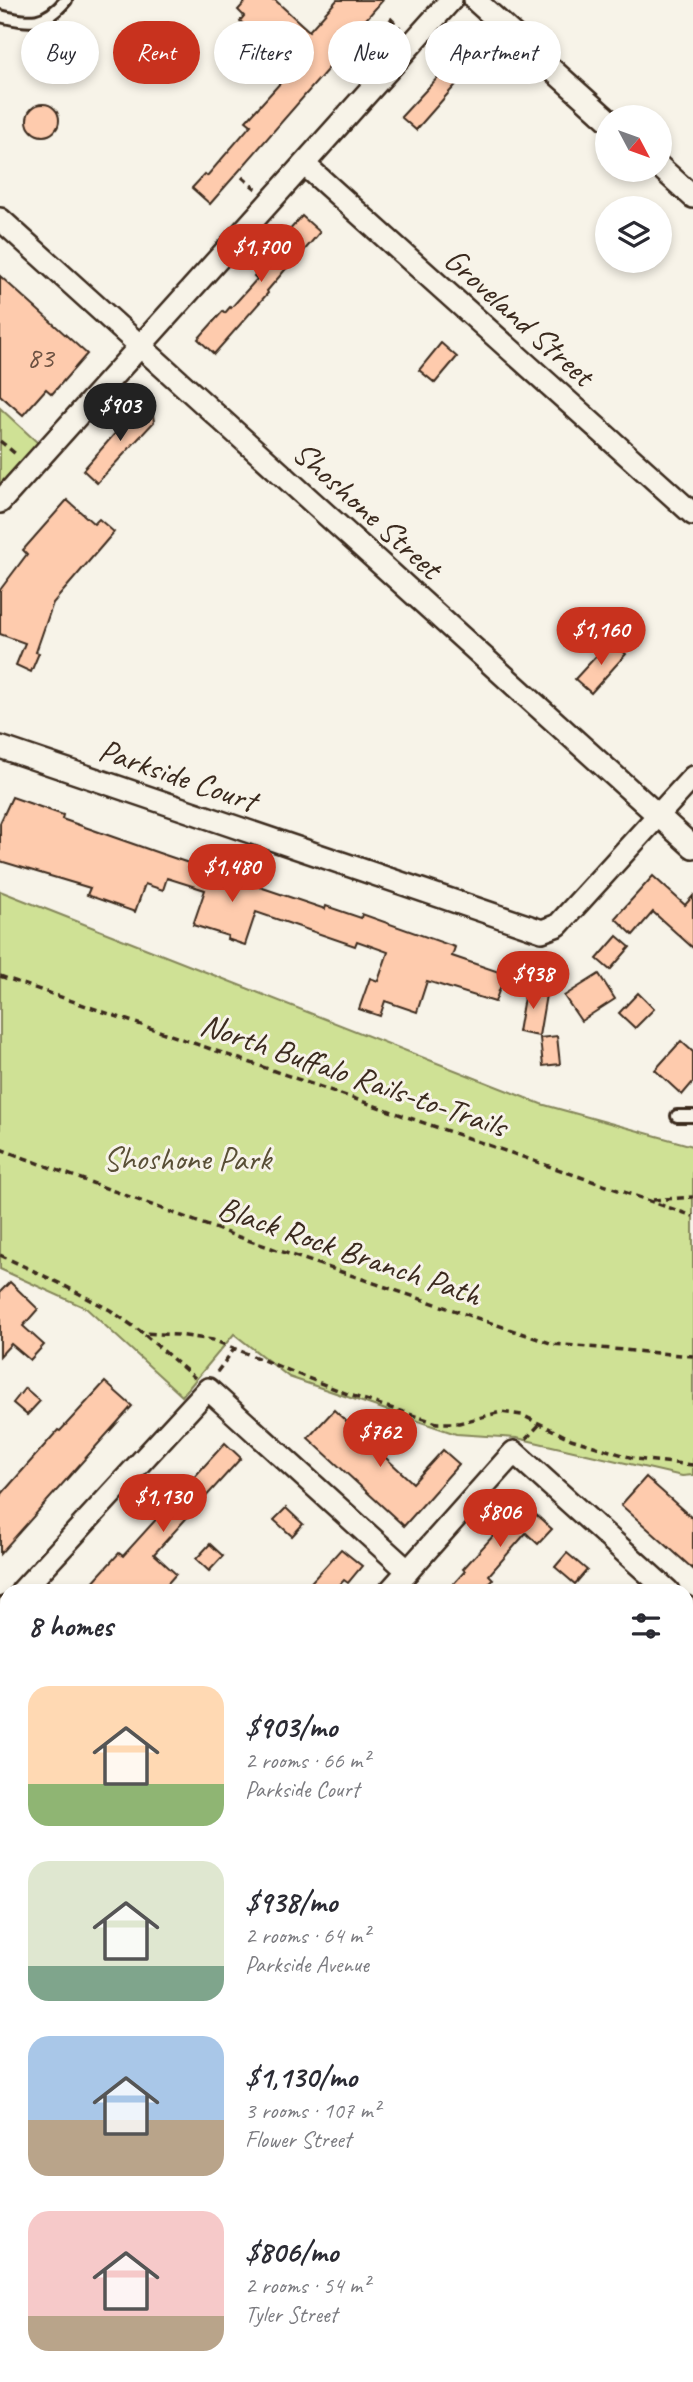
<!DOCTYPE html>
<html lang="en">
<head>
<meta charset="utf-8">
<style>
  :root { --surface:#fff; --page:#f7f7f7; --text:#2b2b33; --muted:#7c7c81; --accent:#c8321e }
  body { margin:0; font-family:Caveat,sans-serif; background:var(--page); color:var(--text); height:100vh; display:flex; flex-direction:column; font-size:26px; white-space:nowrap }
  * { box-sizing:border-box; margin:0 }
  p { font-size:23px; color:var(--muted) }
  .icon { flex:none; width:38px; height:38px; fill:none; stroke:currentColor; stroke-width:2; stroke-linecap:round; stroke-linejoin:round }
  .map { position:relative; flex:1; overflow:hidden }
  .details { position:absolute; left:0px; top:1584px; width:693px; height:800px; display:flex; flex-direction:column; background:var(--surface); border-radius:21px 21px 0 0; box-shadow:0 4px 10px #0003 }
  .details>* { flex:none }
  .banner { position:absolute; left:21px; top:21px; width:651px; height:63px; display:flex; gap:14px }
  .needle { width:46px; rotate:131deg }
  .tools { position:absolute; left:595px; top:105px; display:grid; gap:14px }
  .tools a { display:grid; place-items:center; width:77px; height:77px; border-radius:50%; background:var(--surface); box-shadow:0 4px 10px #0003; font-size:35px }
  .price { position:absolute; translate:-50% -60px; padding:0 16px; border-radius:24px; background:var(--accent); color:#fff; font-size:23px; line-height:46px; filter:drop-shadow(0 2px 4px #0008) }
  .price::after { content:''; position:absolute; left:50%; top:42px; width:21px; height:16px; margin-left:-10px; background:inherit; clip-path:polygon(0 0,100% 0,50% 100%) }
  .price.current { background:#222; color:#fff }
  ul { padding:0; list-style:none }
  li { display:flex; align-items:center; gap:21px; height:175px; padding:0 28px }
  li span { display:grid; place-items:center; flex:none; width:196px; height:140px; border-radius:21px; color:#555 }
  li>.icon { margin-inline-start:auto }
  span .icon { width:84px; height:84px; fill:#fffc; stroke-width:1 }
  li b { font-size:30px }
  h2 { display:flex; justify-content:space-between; align-items:center; height:84px; padding:0 28px; font-size:30px }
  .chip { padding:0 24px; border-radius:32px; background:var(--surface); box-shadow:0 4px 10px #0003; font-size:24px; line-height:63px }
  .chip.current { background:var(--accent); color:#fff }
  .map>svg:first-child { display:block }
  .green { fill:#cfe195; stroke:#85865a; stroke-width:2 }
  .building { fill:#fecbad; stroke:#3b2a1e; stroke-width:2 }
  .lines { fill:none; stroke-linecap:round; stroke-linejoin:round }
  .service-casing { stroke:#3b2a1e; stroke-width:16 }
  .minor-casing { stroke:#3b2a1e; stroke-width:26 }
  .path { stroke:#3b2a1e; stroke-width:3.5; stroke-dasharray:7 5; stroke-linecap:butt }
  .service { stroke:#f7f3e8; stroke-width:10 }
  .minor { stroke:#f7f3e8; stroke-width:21 }
  .labels { text-anchor:middle; stroke-width:6; stroke-linejoin:round; paint-order:stroke }
  .number-label { font-size:30px; fill:#6c5242 }
  .street-label { font-size:33px; fill:#3b2a1e; stroke:#f7f3e8 }
  .park-label { font-size:33px; fill:#594f36; stroke:#f7f3e8 }
</style>
</head>
<body>
<div class="map">
<svg width="693" height="2382" viewBox="0 0 693 2382">
  <rect width="100%" height="100%" fill="#f7f3e8"/>
  <filter id="ink" filterUnits="userSpaceOnUse"><feTurbulence type="fractalNoise" baseFrequency=".0143" numOctaves="2"/><feDisplacementMap in="SourceGraphic" scale="14" xChannelSelector="R" yChannelSelector="G"/><feConvolveMatrix kernelMatrix="1 2 1 2 8 2 1 2 1" color-interpolation-filters="sRGB"/></filter>
  <g filter="url(#ink)">
    <!-- green -->
    <g class="green">
      <path d="M0,408l38,35 -38,41z"/>
      <path d="M0,891l541,213 152,42v329l-11,1 -165,-38 -61,-4 -167,-57 -55,-43 -52,62 -96,-88 -86,-39z"/>
    </g>
    <!-- building -->
    <g class="building">
      <path d="M247,0h28l34,31 28,-31h46l-52,59 3,3 -124,142 -18,-16 13,-14 2,2 44,-51 -5,-4 45,-50 -9,-9 2,-2 -44,-39 4,-5 -6,-6z"/>
      <path d="M465,38l17,17 -66,75 -15,-13 39,-42 -5,-4 6,-7 -4,-5 17,-19 5,5z"/>
      <circle cx="43" cy="120" r="16"/>
      <path d="M302,216l18,16 -29,34 -1,-2 -23,27 1,2 -54,61 -16,-15 25,-28 2,2 5,-6 1,1 26,-29 -3,-3 21,-24 -2,-3z"/>
      <path d="M0,276l87,78 -35,40 -6,-5 -23,26 -23,-20z"/>
      <path d="M441,343l16,14 -22,26 -16,-13z"/>
      <path d="M138,407h7l8,8 1,7 -57,61 -14,-13z"/>
      <path d="M67,500l27,24 5,-5 15,13 -61,71 -17,49 3,1 -8,19 -15,-7 9,-22 -25,-9v-44l27,-36 -4,-4z"/>
      <path d="M611,640l15,14 -35,39 -16,-14z"/>
      <path d="M12,797l51,18 -1,4 97,34 166,56 1,-3 35,12 1,-4 93,33 -3,9 53,18 -10,28 -68,-21 -10,31 -32,-11 -5,15 -21,-7 11,-31 8,3 10,-29 -31,-11 -2,5 -99,-34 -11,33 -18,-6 1,-3 -35,-11 12,-35 -38,-12 -4,12 -18,-6 -10,28 -48,-17 3,-7 -90,-27v-38z"/>
      <path d="M653,876l32,29 8,-9v52l-40,-36 -20,23 -18,-17z"/>
      <path d="M617,936l13,11 -20,23 -13,-11z"/>
      <path d="M599,974l16,25 -34,22 -17,-25z"/>
      <path d="M526,986l21,3 -8,47 -21,-4z"/>
      <path d="M638,993l16,16 -19,19 -16,-15z"/>
      <path d="M557,1036l3,28 -17,2 -3,-28z"/>
      <path d="M681,1041l12,11v30l-11,13 -27,-25z"/>
      <path d="M10,1282l28,27 -15,17 21,19 -14,15 -19,-16 -11,12v-64z"/>
      <path d="M105,1382l27,24 -132,148v-58l58,-66 2,1z"/>
      <path d="M25,1388l15,13 -13,14 -14,-12z"/>
      <path d="M334,1410l79,73 30,-33 16,14 -55,62 -96,-88z"/>
      <path d="M225,1443l16,15 -87,96 22,20 -15,17h-62l-8,-7 28,-31 4,3z"/>
      <path d="M646,1477l47,42v50l-72,-64z"/>
      <path d="M523,1503l29,26 -14,15 -12,-11 -37,42 4,4 -10,12h-36l18,-20 -2,-2z"/>
      <path d="M286,1508l17,16 -11,12 -18,-16z"/>
      <path d="M210,1544l13,12 -14,15 -13,-12z"/>
      <path d="M341,1549l21,17 -14,17 -4,-3 -10,11h-31z"/>
      <path d="M567,1553l20,17 -12,14 -20,-17z"/>
    </g>
    <g class="lines">
      <!-- service casing -->
      <g class="service-casing">
        <g id="service">
          <path d="M0,16c31,7 44,10 66,-16"/>
          <path d="M677,1116h16"/>
        </g>
      </g>
      <!-- minor casing -->
      <g class="minor-casing">
        <g id="minor">
          <path d="M475,0l132,119"/>
          <path d="M305,165l388,349"/>
          <path d="M660,167l33,30"/>
          <path d="M0,219l693,628"/>
          <path d="M0,502l451,-502"/>
          <path d="M0,747l542,184 16,-6 135,-148"/>
          <path d="M22,1591l186,-202 200,182"/>
          <path d="M390,1591l124,-139 154,139"/>
          <path d="M686,1607l7,6"/>
          <path d="M0,1615l7,-8"/>
          <path d="M686,1669l7,-7"/>
          <path d="M0,1888l7,-2"/>
          <path d="M686,2076l7,-8"/>
          <path d="M0,2146l7,-2"/>
          <path d="M0,2358l8,24"/>
          <path d="M458,2376l1,6"/>
          <path d="M62,2382l17,-6"/>
        </g>
      </g>
      <!-- path -->
      <g class="path">
        <path d="M390,18l10,10"/>
        <path d="M242,177l14,12"/>
        <path d="M0,441l17,14"/>
        <path d="M0,976l693,240"/>
        <path d="M0,1149l233,86 320,109 140,12"/>
        <path d="M653,1200l40,-3"/>
        <path d="M0,1255l59,28 51,27 33,23 35,2 35,5 137,55 87,28h22l42,-11 21,3 49,24 65,20 57,6"/>
        <path d="M145,1335l50,43"/>
        <path d="M217,1372l18,-24"/>
        <path d="M526,1439l15,-16"/>
      </g>
      <!-- service -->
      <use href="#service" class="service"/>
      <!-- minor -->
      <use href="#minor" class="minor"/>
    </g>
  </g>
  <g class="labels">
    <!-- number labels -->
    <g class="number-label">
      <text x="40" y="367">83</text>
    </g>
    <!-- street labels -->
    <g class="street-label">
      <text transform="translate(520 316) rotate(42)" y="12">Groveland Street</text>
      <text transform="translate(368 509) rotate(42)" y="12">Shoshone Street</text>
      <text transform="translate(178 774) rotate(19)" y="12">Parkside Court</text>
      <text transform="translate(354 1074) rotate(19)" y="12">North Buffalo Rails-to-Trails</text>
      <text transform="translate(350 1250) rotate(19)" y="12">Black Rock Branch Path</text>
    </g>
    <!-- park labels -->
    <g class="park-label">
      <text x="187" y="1170">Shoshone Park</text>
    </g>
  </g>
</svg>
<div class="tools">
<a><svg class="needle" viewBox="-14 -14 28 28"><path d="M0-13l5 13h-10z" fill="#e53935"/><path d="M0 13l5-13h-10z" fill="#7c7c81"/></svg></a>
<a><svg class="icon" aria-label="layers" viewBox="0 0 24 24"><path d="M12 4l9 5-9 5-9-5zM3 14l9 5 9-5"/></svg></a>
</div>
<b class="price" style="left:261px;top:284px">$1,700</b>
<b class="price current" style="left:120px;top:443px">$903</b>
<b class="price" style="left:601px;top:667px">$1,160</b>
<b class="price" style="left:232px;top:904px">$1,480</b>
<b class="price" style="left:533px;top:1011px">$938</b>
<b class="price" style="left:380px;top:1469px">$762</b>
<b class="price" style="left:163px;top:1534px">$1,130</b>
<b class="price" style="left:500px;top:1549px">$806</b>
<div class="banner">
<a class="chip">Buy</a>
<a class="chip current">Rent</a>
<a class="chip">Filters</a>
<a class="chip">New</a>
<a class="chip">Apartment</a>
</div>
<section class="details">
<h2>8 homes<svg class="icon" aria-label="filters" viewBox="0 0 24 24"><path d="M4 7h16M4 17h16"/><circle cx="9" cy="7" r="2"/><circle cx="15" cy="17" r="2"/></svg></h2>
<ul>
<li><span style="background:linear-gradient(#ffd9b3 70%,#8fb573 0)"><svg class="icon" aria-label="home" viewBox="0 0 24 24"><path d="M3 11l9-7 9 7M6 9v11h12V9"/></svg></span><div><b>$903/mo</b><p>2 rooms · 66 m²</p><p>Parkside Court</p></div></li>
<li><span style="background:linear-gradient(#dfe7d0 75%,#7fa58c 0)"><svg class="icon" aria-label="home" viewBox="0 0 24 24"><path d="M3 11l9-7 9 7M6 9v11h12V9"/></svg></span><div><b>$938/mo</b><p>2 rooms · 64 m²</p><p>Parkside Avenue</p></div></li>
<li><span style="background:linear-gradient(#a9c7e8 60%,#b9a48a 0)"><svg class="icon" aria-label="home" viewBox="0 0 24 24"><path d="M3 11l9-7 9 7M6 9v11h12V9"/></svg></span><div><b>$1,130/mo</b><p>3 rooms · 107 m²</p><p>Flower Street</p></div></li>
<li><span style="background:linear-gradient(#f6c9c9 75%,#b9a48a 0)"><svg class="icon" aria-label="home" viewBox="0 0 24 24"><path d="M3 11l9-7 9 7M6 9v11h12V9"/></svg></span><div><b>$806/mo</b><p>2 rooms · 54 m²</p><p>Tyler Street</p></div></li>
</ul>
</section>
</div>
</body>
</html>
